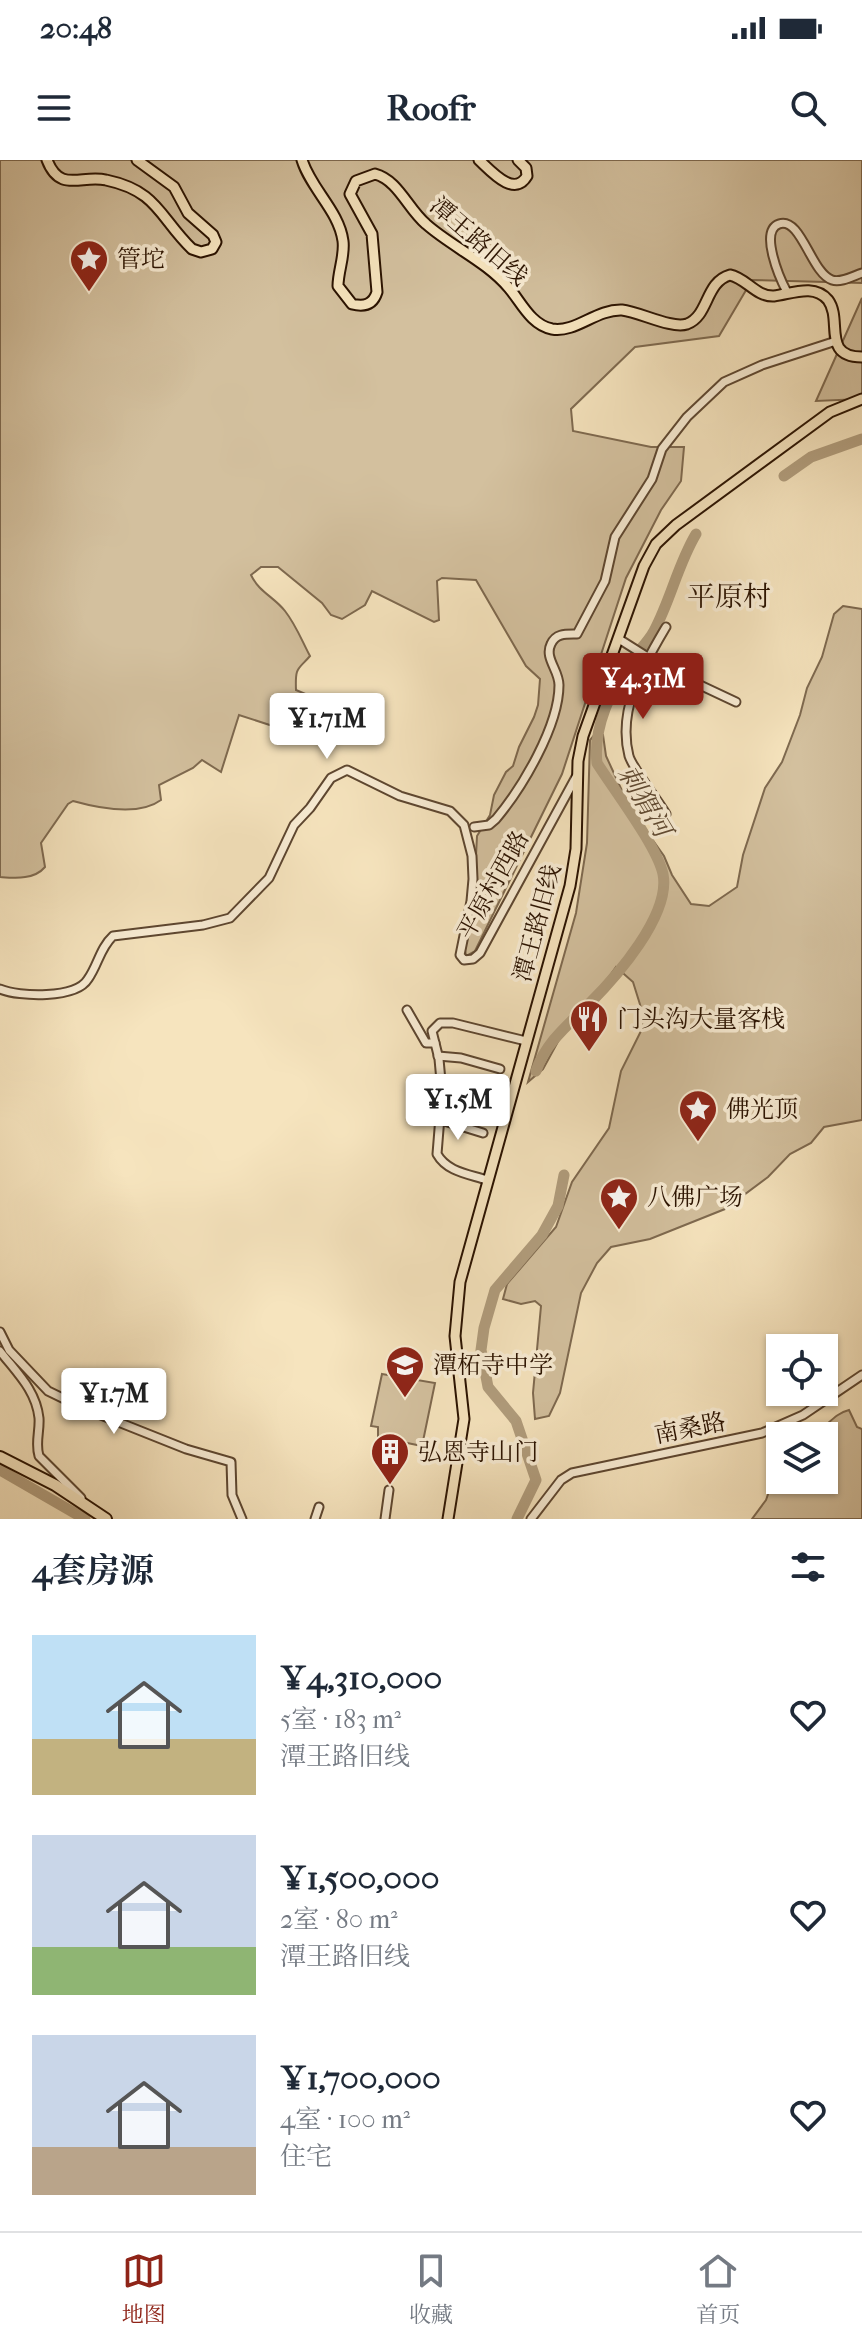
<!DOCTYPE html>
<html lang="zh">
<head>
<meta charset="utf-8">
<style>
  :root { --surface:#fff; --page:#f2f2f3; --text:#1f2937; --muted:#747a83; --line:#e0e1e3; --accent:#8f2418 }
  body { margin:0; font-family:"IM FELL French Canon","Noto Serif SC",serif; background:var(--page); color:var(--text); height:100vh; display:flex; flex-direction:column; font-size:30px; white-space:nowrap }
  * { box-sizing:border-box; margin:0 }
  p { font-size:26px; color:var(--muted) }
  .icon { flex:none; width:44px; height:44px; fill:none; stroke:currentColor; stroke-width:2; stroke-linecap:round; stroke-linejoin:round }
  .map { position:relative; height:1359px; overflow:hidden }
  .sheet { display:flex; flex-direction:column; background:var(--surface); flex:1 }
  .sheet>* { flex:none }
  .controls { position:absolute; left:766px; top:1174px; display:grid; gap:16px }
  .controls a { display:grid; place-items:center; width:72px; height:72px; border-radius:0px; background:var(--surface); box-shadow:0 2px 6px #0004; font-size:40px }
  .price { position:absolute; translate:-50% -68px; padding:0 18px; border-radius:8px; background:#fff; color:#222; font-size:26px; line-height:52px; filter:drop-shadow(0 2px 4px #0008) }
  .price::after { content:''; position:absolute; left:50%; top:48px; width:24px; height:18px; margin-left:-12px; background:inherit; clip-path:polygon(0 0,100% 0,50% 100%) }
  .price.active { background:var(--accent); color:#fff }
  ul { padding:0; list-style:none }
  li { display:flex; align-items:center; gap:24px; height:200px; padding:0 32px }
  li span { display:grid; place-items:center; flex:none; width:224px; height:160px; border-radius:0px; color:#555 }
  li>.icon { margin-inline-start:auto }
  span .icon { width:96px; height:96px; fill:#fffc; stroke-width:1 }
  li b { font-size:34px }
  h2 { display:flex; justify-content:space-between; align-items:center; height:96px; padding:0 32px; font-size:34px }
  .status { display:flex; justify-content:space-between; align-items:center; height:56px; padding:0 40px; background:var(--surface); direction:ltr }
  .status svg { height:22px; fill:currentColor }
  header { display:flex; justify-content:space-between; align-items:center; height:104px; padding:0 32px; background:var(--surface); font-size:36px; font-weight:700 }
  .tab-bar { display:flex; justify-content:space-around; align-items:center; height:112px; border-top:2px solid var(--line); background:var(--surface); font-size:22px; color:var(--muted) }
  .tab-bar a { display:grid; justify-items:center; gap:4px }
  .tab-bar .active { color:var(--accent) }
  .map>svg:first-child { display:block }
  .green { fill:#d3c09e; stroke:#7e694f; stroke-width:2 }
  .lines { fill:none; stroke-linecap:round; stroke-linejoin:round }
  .river { stroke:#b19d7d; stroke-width:11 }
  .minor-casing { stroke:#5d4630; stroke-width:11 }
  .major-casing { stroke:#2a1200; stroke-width:13 }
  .highway-casing { stroke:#2a1200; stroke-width:14 }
  .minor { stroke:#f9edd5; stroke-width:7 }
  .major { stroke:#f6e4be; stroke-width:9 }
  .highway { stroke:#f6e4be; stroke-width:10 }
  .labels { text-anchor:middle; stroke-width:7; stroke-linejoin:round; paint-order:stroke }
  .street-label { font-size:24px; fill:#2a1200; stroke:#f9edd5 }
  .poi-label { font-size:24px; fill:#2a1200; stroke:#f9edd5; text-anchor:start }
  .water-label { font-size:26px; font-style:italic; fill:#604a32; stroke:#f9edd5 }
  .quarter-label { font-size:28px; fill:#2a1200; stroke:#f9edd5 }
</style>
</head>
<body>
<div class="status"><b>20:48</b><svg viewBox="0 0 49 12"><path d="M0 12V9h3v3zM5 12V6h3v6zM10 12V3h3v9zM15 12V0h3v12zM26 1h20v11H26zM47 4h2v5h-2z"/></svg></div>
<header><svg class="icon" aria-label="menu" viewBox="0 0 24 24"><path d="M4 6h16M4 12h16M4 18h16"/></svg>Roofr<svg class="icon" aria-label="search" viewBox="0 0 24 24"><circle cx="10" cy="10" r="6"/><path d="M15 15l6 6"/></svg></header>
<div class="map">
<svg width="862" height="1359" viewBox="0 0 862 1359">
  <rect width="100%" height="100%" fill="#f6e4be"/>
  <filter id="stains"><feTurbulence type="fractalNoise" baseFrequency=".0025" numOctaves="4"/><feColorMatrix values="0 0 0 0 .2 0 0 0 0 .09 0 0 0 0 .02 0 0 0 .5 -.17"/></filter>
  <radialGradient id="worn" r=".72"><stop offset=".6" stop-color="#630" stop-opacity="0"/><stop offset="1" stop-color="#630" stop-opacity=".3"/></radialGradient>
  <!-- green -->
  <g class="green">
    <path d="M0,0h862v123l-110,-3 -33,56 -84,11 -64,62 2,22 78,16h33l-3,34 -20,29 -35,68 -64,196 -87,177 -9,5 -1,-6 10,-75 2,-39 13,-21 4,-20 12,-23 7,-6 6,-19 15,-30 4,-12 2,-26 -14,-13 -50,-86 -34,-2 -5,3 2,39 -5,2 -62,-31 -7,14 -23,14 -11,-4 -9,-12 -44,-36h-17l-10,8c8,17 23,22 34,36 11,14 17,30 25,45 -12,14 -15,10 -14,34l19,8 7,10 -3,20 -4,7 -33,-6 -43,-14 -18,57 -19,-12 -9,8 -34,17 2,15c-23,17 -63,8 -88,1l-5,3 -27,39 4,24c-11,13 -30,11 -45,10z"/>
    <path d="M862,138v101l-46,2z"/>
    <path d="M843,446l19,3v511l-38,7 -13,16 -21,11 -22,23 -43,32 -75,30 -39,8 -14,16 -16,30 -21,100 -11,23 -14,3 -2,-26 8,-87 -6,-5 -14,3 -18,-5 4,-15 49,-57 16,-45 37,-54 12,-57 20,-40 2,-17 -10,-32 -17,-15 -15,21 -34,37 -24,44 -15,13 48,-169 11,-70 3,-103 5,-6 8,1 3,21 24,52 34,48 8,19 19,29 18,2 28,-19 6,-32 22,-67 17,-26 18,-47 7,-27 15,-31 12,-43z"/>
    <path d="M382,1214l53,9 -13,63 -44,-9v-10l-7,-1z"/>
    <path d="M849,1250l8,17 5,2v90h-110l14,-19 14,-40v20h44v-44h-15c17,-6 23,-22 40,-26z"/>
  </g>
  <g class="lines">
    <!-- river -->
    <g class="river">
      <path d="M784,316l27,-19 51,-18"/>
      <path d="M536,911c10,-29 32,-46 53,-67 27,-27 82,-89 74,-130 -6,-28 -49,-84 -66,-111 -4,-36 14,-74 35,-103 7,-10 17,-19 22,-29 17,-32 24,-67 42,-97"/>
      <path d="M0,1310l85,49"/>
      <path d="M517,1359l19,-39 -20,-59 -28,-34 -7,-37 3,-22 11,-38 47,-55 16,-29 6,-31"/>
    </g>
    <!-- minor casing -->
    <g class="minor-casing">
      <g id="minor">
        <path d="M787,132c-7,-13 -28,-61 -8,-68 22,-8 32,49 53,56 9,3 21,-4 30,-7"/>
        <path d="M666,467c-23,39 -49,82 -37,129 4,13 29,44 37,58"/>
        <path d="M619,479l49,31 68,32"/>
        <path d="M474,667l15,-2 7,-6c26,-31 63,-93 63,-134 0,-15 -15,-27 -8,-41 5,-11 15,-10 26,-10l28,-53 10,-44 37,-58 10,-30 25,-32 37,-35 38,-17 74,-24"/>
        <path d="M0,829c19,8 76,10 88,-10 10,-14 12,-31 25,-43l90,-11 27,-7 39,-40 25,-53 16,-17 21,-30 16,-8 53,26 50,15 14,14 8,31 1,23 -2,22 -11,54 4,5 9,-1 7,-6 96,-176"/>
        <path d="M407,850l19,33h9"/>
        <path d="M438,896l23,2 39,11"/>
        <path d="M441,928l51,13"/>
        <path d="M441,960l42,13"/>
        <path d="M487,1020c-18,-6 -40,-8 -50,-26l5,-62 -3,-33 -7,-28 8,-8h13l73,18"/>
        <path d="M0,1172l9,18 39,41 35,17 103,41 45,13 1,33 10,24"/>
        <path d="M0,1191c16,21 36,39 39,67 1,13 -4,25 0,38l42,42"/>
        <path d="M315,1359l4,-12"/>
        <path d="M385,1359l4,-29"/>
        <path d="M531,1359l30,-39 11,-7 190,-40 41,-18 59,-40"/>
      </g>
    </g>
    <!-- major casing -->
    <g class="major-casing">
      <g id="major">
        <path d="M47,0c13,34 35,14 59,20 52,11 53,37 86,69l9,3 11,-3 4,-7 -3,-7 -25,-22 -14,-26 -37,-27"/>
        <path d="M302,0c9,29 37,51 41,81 2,15 -5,30 -5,45l14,18c12,3 21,1 25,-12l-5,-58 -22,-40 6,-13 19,-7c23,6 33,35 51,50 26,23 60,37 83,64 12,14 22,37 43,41 24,4 44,-20 70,-19 18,2 49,19 65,14 22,-8 18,-42 43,-49 16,3 26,22 44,21 17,-2 40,-13 54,4 15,20 -7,57 34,57"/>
        <path d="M479,0c12,11 35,38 48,16l-1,-8 -8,-8"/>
        <path d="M448,1359l16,-100 -9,-83 5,-54 110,-396 6,-37 2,-88 5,-25 61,-170 12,-22 20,-19 154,-113 32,-13"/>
      </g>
    </g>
    <!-- highway casing -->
    <g class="highway-casing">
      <path id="highway" d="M0,1297l55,28 51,34"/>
    </g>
    <!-- minor -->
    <use href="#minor" class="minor"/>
    <!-- major -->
    <use href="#major" class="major"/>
    <!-- highway -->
    <use href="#highway" class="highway"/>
  </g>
  <!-- icons -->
  <defs>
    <g id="sight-pin" transform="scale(2)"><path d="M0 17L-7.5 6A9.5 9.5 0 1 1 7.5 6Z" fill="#8f2418" stroke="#f9edd5"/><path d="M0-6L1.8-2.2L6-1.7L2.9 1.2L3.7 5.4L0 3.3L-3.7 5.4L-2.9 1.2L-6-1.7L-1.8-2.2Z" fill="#fff"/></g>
    <g id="restaurant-pin" transform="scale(2)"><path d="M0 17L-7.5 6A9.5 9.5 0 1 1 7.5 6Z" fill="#8f2418" stroke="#f9edd5"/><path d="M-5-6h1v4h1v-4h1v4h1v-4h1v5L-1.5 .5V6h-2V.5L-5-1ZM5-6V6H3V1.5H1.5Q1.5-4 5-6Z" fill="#fff"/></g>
    <g id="school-pin" transform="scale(2)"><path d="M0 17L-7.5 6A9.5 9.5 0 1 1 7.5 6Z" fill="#8f2418" stroke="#f9edd5"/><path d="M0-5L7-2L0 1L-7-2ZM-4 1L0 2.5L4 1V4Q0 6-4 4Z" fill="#fff"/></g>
    <g id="building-pin" transform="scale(2)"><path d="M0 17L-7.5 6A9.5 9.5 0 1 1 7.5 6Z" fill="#8f2418" stroke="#f9edd5"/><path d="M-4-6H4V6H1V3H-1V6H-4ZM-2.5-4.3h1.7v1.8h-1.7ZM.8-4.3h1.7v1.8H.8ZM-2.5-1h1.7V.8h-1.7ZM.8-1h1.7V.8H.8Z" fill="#fff"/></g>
  </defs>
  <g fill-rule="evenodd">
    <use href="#sight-pin" x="89" y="99"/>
    <use href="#restaurant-pin" x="589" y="859"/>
    <use href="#sight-pin" x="698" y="949"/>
    <use href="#sight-pin" x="619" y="1037"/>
    <use href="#school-pin" x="405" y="1205"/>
    <use href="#building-pin" x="390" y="1292"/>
  </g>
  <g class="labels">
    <!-- street labels -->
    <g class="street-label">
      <text transform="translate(479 81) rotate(41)" y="8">潭王路旧线</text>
      <text transform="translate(493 725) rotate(-61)" y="8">平原村西路</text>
      <text transform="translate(537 763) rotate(-75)" y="8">潭王路旧线</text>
      <text transform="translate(690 1268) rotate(-11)" y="8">南桑路</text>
    </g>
    <!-- poi labels -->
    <g class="poi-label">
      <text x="117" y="107">管坨</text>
      <text x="617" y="867">门头沟大量客栈</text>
      <text x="726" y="957">佛光顶</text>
      <text x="647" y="1045">八佛广场</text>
      <text x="433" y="1213">潭柘寺中学</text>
      <text x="418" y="1300">弘恩寺山门</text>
    </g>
    <!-- water labels -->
    <g class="water-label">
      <text transform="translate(645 641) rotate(59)" y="9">刺猬河</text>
    </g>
    <!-- quarter labels -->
    <g class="quarter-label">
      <text x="729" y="446">平原村</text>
    </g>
  </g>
  <rect width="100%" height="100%" filter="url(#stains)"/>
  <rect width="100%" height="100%" fill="url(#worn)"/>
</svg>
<div class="controls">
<a><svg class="icon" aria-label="locate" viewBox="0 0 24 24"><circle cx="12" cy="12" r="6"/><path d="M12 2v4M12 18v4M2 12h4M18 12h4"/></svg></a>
<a><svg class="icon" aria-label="layers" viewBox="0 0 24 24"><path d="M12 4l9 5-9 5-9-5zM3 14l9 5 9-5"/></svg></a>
</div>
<b class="price active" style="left:643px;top:561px">¥4.31M</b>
<b class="price" style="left:327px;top:601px">¥1.71M</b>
<b class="price" style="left:458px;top:982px">¥1.5M</b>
<b class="price" style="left:114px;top:1276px">¥1.7M</b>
</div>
<section class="sheet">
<h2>4套房源<svg class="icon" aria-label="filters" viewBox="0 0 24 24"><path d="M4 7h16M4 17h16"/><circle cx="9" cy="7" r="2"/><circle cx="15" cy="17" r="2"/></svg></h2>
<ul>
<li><span style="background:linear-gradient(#bfe0f5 65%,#c2b280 0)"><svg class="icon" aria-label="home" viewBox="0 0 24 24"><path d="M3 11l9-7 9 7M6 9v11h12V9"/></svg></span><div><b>¥4,310,000</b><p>5室 · 183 m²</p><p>潭王路旧线</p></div><svg class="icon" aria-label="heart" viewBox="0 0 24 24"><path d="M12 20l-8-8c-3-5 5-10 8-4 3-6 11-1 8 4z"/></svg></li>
<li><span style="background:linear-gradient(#c9d6e8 70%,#8fb573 0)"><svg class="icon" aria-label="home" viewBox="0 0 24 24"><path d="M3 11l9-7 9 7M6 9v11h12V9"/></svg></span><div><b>¥1,500,000</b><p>2室 · 80 m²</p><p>潭王路旧线</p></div><svg class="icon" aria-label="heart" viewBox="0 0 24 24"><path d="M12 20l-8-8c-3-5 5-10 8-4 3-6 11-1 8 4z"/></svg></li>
<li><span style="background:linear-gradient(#c9d6e8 70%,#b9a48a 0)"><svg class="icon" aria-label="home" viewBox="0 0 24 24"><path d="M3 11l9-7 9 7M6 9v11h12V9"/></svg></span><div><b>¥1,700,000</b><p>4室 · 100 m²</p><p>住宅</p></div><svg class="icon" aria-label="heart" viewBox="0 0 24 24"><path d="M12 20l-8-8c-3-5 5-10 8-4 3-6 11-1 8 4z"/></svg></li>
</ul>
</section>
<nav class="tab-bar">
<a class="active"><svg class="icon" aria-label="map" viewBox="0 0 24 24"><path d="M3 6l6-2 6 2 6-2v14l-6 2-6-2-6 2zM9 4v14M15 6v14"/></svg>地图</a>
<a><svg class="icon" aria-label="saved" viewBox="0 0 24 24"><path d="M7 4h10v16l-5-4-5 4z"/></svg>收藏</a>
<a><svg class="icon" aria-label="home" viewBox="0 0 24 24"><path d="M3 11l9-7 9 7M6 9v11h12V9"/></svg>首页</a>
</nav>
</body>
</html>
